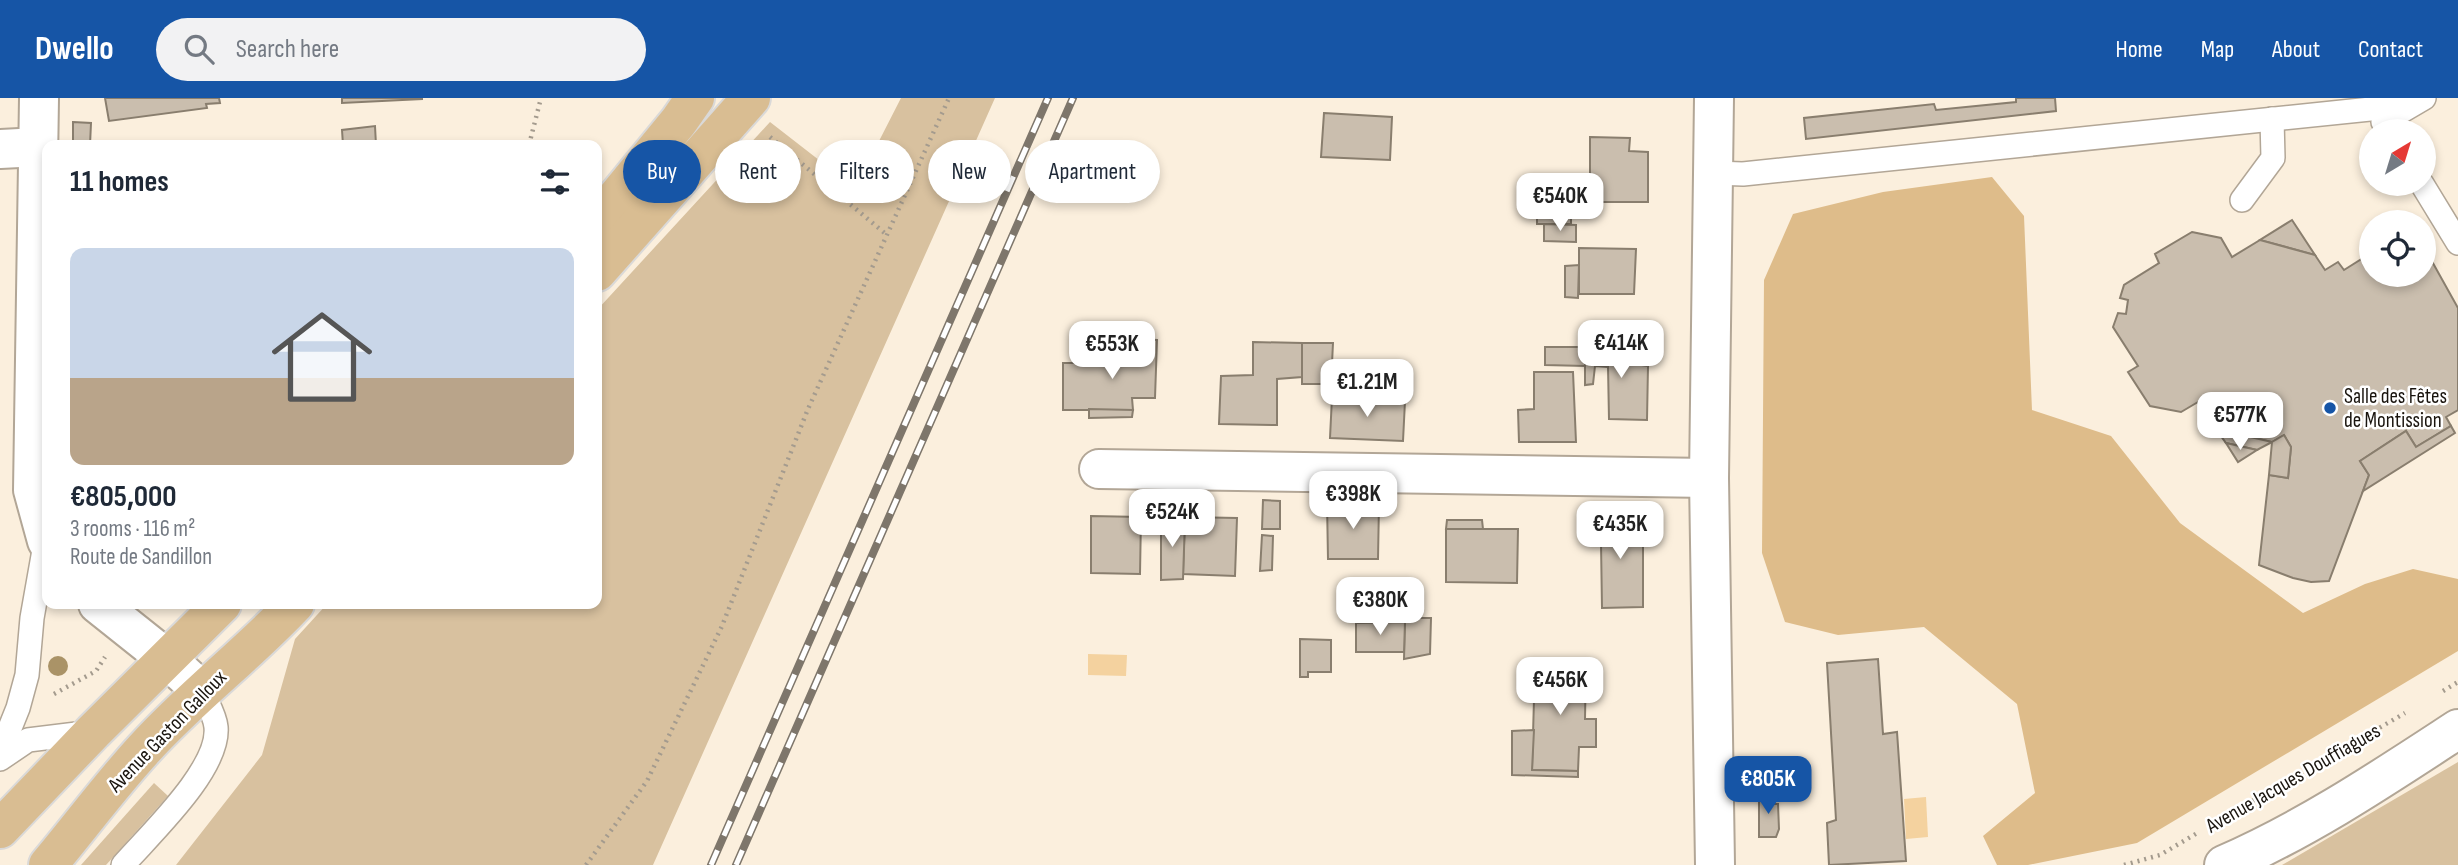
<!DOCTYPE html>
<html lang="en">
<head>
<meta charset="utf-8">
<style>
  :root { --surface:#fff; --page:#f2f2f3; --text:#1f2937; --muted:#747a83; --accent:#1655a6 }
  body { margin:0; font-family:"Sofia Sans Condensed",sans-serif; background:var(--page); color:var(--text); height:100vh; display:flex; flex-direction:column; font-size:26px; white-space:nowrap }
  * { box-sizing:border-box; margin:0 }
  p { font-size:23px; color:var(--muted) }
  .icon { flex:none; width:38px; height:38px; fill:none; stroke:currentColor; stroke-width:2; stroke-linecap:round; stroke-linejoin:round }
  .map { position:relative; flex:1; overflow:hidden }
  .drawer { position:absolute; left:42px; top:42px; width:560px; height:469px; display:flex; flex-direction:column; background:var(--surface); border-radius:14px; box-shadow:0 4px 10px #0003 }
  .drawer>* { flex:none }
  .hud { position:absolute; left:623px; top:42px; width:665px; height:63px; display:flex; gap:14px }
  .needle { width:46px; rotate:38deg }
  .tools { position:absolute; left:2359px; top:21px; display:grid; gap:14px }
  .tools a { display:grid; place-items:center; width:77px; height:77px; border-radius:50%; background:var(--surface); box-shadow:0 4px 10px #0003; font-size:35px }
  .price { position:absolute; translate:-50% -60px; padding:0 16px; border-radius:14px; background:#fff; color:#222; font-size:23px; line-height:46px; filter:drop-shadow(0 2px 4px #0008) }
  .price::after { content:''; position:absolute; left:50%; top:42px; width:21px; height:16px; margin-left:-10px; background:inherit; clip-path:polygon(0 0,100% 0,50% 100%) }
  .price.current { background:var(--accent); color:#fff }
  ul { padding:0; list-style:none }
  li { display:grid; align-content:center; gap:14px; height:371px; padding:0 28px }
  li span { display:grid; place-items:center; height:217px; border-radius:14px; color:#555 }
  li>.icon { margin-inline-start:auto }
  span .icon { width:126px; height:126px; fill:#fffc; stroke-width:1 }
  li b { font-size:30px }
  h2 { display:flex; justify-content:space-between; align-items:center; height:84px; padding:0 28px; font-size:30px }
  .tag { padding:0 24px; border-radius:32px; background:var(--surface); box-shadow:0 4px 10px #0003; font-size:24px; line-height:63px }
  .tag.current { background:var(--accent); color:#fff }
  header { display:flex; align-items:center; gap:42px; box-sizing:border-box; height:98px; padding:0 35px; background:var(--accent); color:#fff }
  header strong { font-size:33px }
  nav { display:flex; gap:38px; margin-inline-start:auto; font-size:24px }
  .search { width:490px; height:63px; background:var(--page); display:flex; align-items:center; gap:18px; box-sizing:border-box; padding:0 24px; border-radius:38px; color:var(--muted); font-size:26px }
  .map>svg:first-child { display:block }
  .green { fill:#d8c19f }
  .forest { fill:#debc8a }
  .water { fill:#f4d29f }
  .building { fill:#cabeae; stroke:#897e6e; stroke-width:2 }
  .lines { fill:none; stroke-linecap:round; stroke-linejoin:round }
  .service-casing { stroke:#b2a696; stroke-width:26 }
  .minor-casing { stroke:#b2a696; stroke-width:42 }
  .tertiary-casing { stroke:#b2a696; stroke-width:42 }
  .secondary-casing { stroke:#b2a696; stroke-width:42 }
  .primary-casing { stroke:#dad9d8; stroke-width:42 }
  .path { stroke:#a49b8e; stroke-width:4.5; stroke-dasharray:2 5; stroke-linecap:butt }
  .service { stroke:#fff; stroke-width:23 }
  .minor { stroke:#fff; stroke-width:38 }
  .tertiary { stroke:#fff; stroke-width:38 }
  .secondary { stroke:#fff; stroke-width:38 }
  .primary { stroke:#d9bd92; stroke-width:38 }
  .rail-casing { stroke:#7e766b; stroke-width:8 }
  .rail { stroke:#fff; stroke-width:5; stroke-dasharray:16; stroke-linecap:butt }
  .tree { fill:#aa9367 }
  .poi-dot { fill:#1655a6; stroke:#fff; stroke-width:2.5 }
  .labels { text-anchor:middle; stroke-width:5; stroke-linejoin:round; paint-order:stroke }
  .poi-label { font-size:21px; fill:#19140e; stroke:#fff; text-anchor:start }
  .street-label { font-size:21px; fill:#19140e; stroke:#fff }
</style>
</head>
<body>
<header>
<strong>Dwello</strong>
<div class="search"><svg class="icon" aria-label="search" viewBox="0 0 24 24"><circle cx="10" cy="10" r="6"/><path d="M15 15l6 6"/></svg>Search here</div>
<nav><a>Home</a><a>Map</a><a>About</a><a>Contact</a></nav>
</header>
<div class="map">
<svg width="2458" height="767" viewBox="0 0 2458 767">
  <rect width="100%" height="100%" fill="#fbefdd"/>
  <!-- green -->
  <g class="green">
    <path d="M901,0h94l-342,767h-477l86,-110 33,-116 32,-35h270v-294l173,-188 85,66z"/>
    <path d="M2458,664v103h-176z"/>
    <path d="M154,685l14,13 -62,69h-25z"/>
  </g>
  <!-- forest -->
  <path class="forest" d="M1992,79l32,39 8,194 79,26 69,87 123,90 62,-29 48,-15 45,10v72l-321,192 -109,22h-31l-14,-29 52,-43 -18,-89 -93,-77 -86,8 -53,-13 -23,-69 2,-273 29,-66 90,-22z"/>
  <!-- water -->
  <g class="water">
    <path d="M1088,556l39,1 -1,21 -38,-1z"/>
    <path d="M1926,699l2,40 -22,2 -2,-40z"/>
  </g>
  <!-- building -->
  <g class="building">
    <path d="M105,0h114l1,5 -14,1 1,4 -98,13z"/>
    <path d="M342,0h80v1l-80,4z"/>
    <path d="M2016,0h39l1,13 -250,28 -2,-21 130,-14 2,6 80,-8z"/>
    <path d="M1324,15l68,4 -2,43 -69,-3z"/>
    <path d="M73,24l18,1 -1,22h-17z"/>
    <path d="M375,28l1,19h-33l-1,-15z"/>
    <path d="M1590,39l40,1 -1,13 19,1v50h-58z"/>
    <path d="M1537,109l34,1v16h-34z"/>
    <path d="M2292,122l23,35 -55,-15z"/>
    <path d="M1544,126l32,1v17l-32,-1z"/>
    <path d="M2192,134l29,6 11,19 28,-17 55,15 10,15 13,-8 6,8 27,-17v22h53v-28l34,61v102l-12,7 5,9 -35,21 -10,-16 -46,30 9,14 -40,106 -18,1 -18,-4 -34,-13 10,-90 19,3 3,-31 -7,-12 -12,7 -56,-13 -18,-27 -17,10 -31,-6 -22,-34 10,-6 -25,-39 5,-14 8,1 2,-14 -8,-2 4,-13 35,-22 -4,-9z"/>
    <path d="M1579,150l57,1 -2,45h-55z"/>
    <path d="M1579,167l-1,33 -13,-1v-31z"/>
    <path d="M1135,241l22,1 -2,58h-23l1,12h-70v-47h68l1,-23z"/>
    <path d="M1253,244l49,1v34l-25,2v46l-58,-1 2,-48 32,-1z"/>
    <path d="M1302,245h31l-2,41h-29z"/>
    <path d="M1545,249h40v19l-40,-1z"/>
    <path d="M1585,249l57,1 -1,17 7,1 -1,54 -38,-1 -1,-52 -13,-1 -2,18 -8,1z"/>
    <path d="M1534,274h39l3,70h-57l-1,-32 16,-1z"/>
    <path d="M1332,299l73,4 -2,40 -73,-3z"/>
    <path d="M1089,311l44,1 -1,7 -43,1z"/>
    <path d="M2451,328l4,7 -92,58 6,-16 -9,-14 46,-30 10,16z"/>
    <path d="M2216,331l56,13 -15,8 -31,-7z"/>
    <path d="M2284,337l7,12 -3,31 -19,-3 3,-33z"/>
    <path d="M2226,345l31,7 -19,12z"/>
    <path d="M1263,402l17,1v28h-18z"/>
    <path d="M1327,404l52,2 -1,55h-50z"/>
    <path d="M1091,418l50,1 -1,57 -49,-1z"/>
    <path d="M1185,419l52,1 -2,58 -52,-2z"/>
    <path d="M1590,421h53v88l-41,1 -1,-65h-10z"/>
    <path d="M1161,422h24l-2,59 -22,1z"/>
    <path d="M1447,422h35l1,9h-37z"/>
    <path d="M1446,431h72l-1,54 -71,-1z"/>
    <path d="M1262,437l11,1 -1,34 -12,1z"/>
    <path d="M1405,520h26l-1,36 -26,5z"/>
    <path d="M1405,524l-1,30h-48v-29z"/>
    <path d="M1300,541l31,1v32h-23v5h-8z"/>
    <path d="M1878,561l5,75 14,-2 9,129 -77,4 -2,-42 9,-3 -9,-157z"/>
    <path d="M1535,566h51l-1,55h11v28h-17l-1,24 -46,-1z"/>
    <path d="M1534,632l-2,40 46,1v6l-66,-2v-44z"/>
    <path d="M1770,693v13h8l1,25 -3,8h-17v-45z"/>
  </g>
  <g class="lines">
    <!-- service casing -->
    <g class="service-casing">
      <g id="service">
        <path d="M2389,33l-6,-9 41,-24"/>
        <path d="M1713,75l30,1 666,-69"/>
        <path d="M2422,86l36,59"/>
        <path d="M2242,102l31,-42 -1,-39"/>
        <path d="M0,655l18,-45 9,-33 5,-57 14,-79"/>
        <path d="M0,661l28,-19 65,-8"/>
        <path d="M123,767c27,-31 97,-96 93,-138 -1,-12 -10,-26 -14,-36"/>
      </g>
    </g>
    <!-- minor casing -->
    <g class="minor-casing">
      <g id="minor">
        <path d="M39,0l-6,392 14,51"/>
        <path d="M0,51l39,-2"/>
        <path d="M1099,371l610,9"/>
        <path d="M98,506l69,55 35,32"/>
      </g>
    </g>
    <!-- tertiary casing -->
    <g class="tertiary-casing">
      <path id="tertiary" d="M2224,767c83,-36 159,-87 234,-136"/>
    </g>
    <!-- secondary casing -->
    <g class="secondary-casing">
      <path id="secondary" d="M1714,0l-5,380 6,387"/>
    </g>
    <!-- primary casing -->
    <g class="primary-casing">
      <g id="primary">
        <path d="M597,123l82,-100 16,-23"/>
        <path d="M597,174l154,-174"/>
        <path d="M0,731l93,-97 129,-128"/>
        <path d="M48,767c32,-38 62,-79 96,-116 47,-52 103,-94 151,-145"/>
      </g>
    </g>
    <!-- path -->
    <g class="path">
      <path d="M770,39l117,98"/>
      <path d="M529,47l12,-47"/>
      <path d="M2443,593l15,-9"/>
      <path d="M54,596l42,-23 9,-14"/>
      <path d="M2216,724l189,-109"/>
      <path d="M586,767l61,-84 75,-155 86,-217 141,-311"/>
      <path d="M2124,767l36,-10 39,-23"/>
    </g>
    <!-- service -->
    <use href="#service" class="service"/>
    <!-- minor -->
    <use href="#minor" class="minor"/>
    <!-- tertiary -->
    <use href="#tertiary" class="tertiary"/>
    <!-- secondary -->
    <use href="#secondary" class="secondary"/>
    <!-- primary -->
    <use href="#primary" class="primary"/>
    <!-- rail casing -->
    <g class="rail-casing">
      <g id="rail">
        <path d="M711,767l337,-767"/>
        <path d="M736,767l337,-767"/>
      </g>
    </g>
    <!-- rail -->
    <use href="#rail" class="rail"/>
  </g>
  <!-- trees -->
  <circle class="tree" cx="58" cy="568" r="10"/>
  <!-- markers -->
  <circle class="poi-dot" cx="2330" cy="310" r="7"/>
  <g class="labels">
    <!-- poi labels -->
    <g class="poi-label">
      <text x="2344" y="305">Salle des Fêtes<tspan x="2344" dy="24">de Montission</tspan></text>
    </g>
    <!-- street labels -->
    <g class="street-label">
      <text transform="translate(167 633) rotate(-46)" y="7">Avenue Gaston Galloux</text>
      <text transform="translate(2293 680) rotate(-30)" y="7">Avenue Jacques Douffiagues</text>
    </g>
  </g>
</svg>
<div class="tools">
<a><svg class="needle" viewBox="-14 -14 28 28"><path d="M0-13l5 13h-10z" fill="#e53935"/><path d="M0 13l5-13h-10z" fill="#747a83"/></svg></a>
<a><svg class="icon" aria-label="locate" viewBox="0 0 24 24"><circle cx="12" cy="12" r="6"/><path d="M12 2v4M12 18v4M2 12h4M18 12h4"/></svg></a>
</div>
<b class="price" style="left:1560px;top:135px">€540K</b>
<b class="price" style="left:1621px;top:282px">€414K</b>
<b class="price" style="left:1112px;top:283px">€553K</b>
<b class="price" style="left:1367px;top:321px">€1.21M</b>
<b class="price" style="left:2240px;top:354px">€577K</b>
<b class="price" style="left:1353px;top:433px">€398K</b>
<b class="price" style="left:1172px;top:451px">€524K</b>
<b class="price" style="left:1620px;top:463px">€435K</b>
<b class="price" style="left:1380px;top:539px">€380K</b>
<b class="price" style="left:1560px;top:619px">€456K</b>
<b class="price current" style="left:1768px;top:718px">€805K</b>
<div class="hud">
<a class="tag current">Buy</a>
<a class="tag">Rent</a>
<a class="tag">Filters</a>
<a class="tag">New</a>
<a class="tag">Apartment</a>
</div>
<section class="drawer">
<h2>11 homes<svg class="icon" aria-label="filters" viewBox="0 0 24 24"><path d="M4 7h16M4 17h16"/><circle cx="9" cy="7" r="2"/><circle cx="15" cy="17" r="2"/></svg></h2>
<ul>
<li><span style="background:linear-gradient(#c9d6e8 60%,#b9a48a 0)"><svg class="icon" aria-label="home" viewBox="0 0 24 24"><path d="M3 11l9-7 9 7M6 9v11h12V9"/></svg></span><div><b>€805,000</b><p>3 rooms · 116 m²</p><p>Route de Sandillon</p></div></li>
</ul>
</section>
</div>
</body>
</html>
